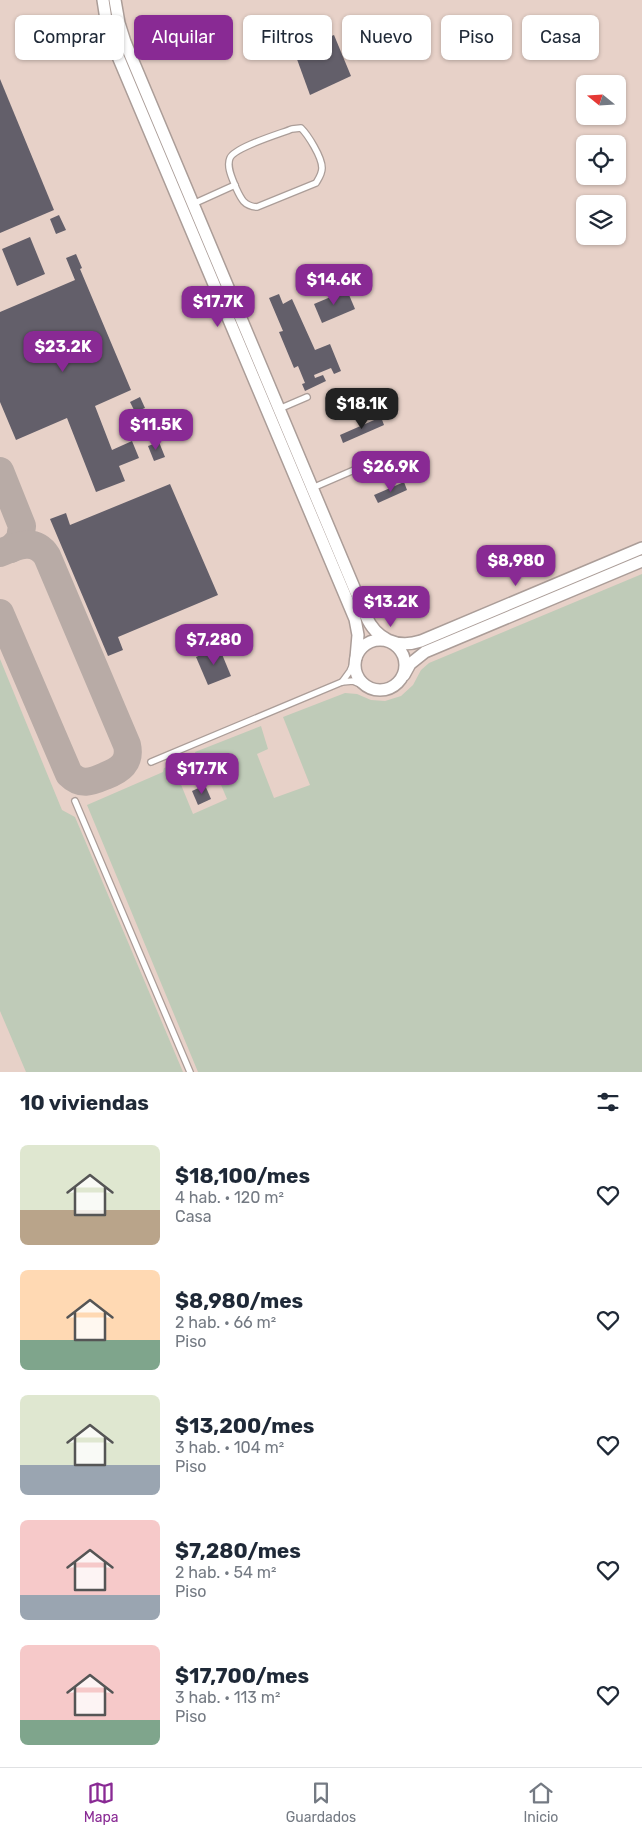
<!DOCTYPE html>
<html lang="es">
<head>
<meta charset="utf-8">
<style>
  :root { --surface:#fff; --page:#f6f6f7; --text:#1f2937; --muted:#747a83; --line:#e0e1e3; --accent:#892a94 }
  body { margin:0; font-family:Rubik,sans-serif; background:var(--page); color:var(--text); height:100vh; display:flex; flex-direction:column; font-size:19px; white-space:nowrap }
  * { box-sizing:border-box; margin:0 }
  p { font-size:16px; color:var(--muted) }
  .icon { flex:none; width:28px; height:28px; fill:none; stroke:currentColor; stroke-width:2; stroke-linecap:round; stroke-linejoin:round }
  .map { position:relative; height:1072px; overflow:hidden }
  .panel { display:flex; flex-direction:column; background:var(--surface); flex:1 }
  .panel>* { flex:none }
  .hud { position:absolute; left:15px; top:15px; width:612px; height:45px; display:flex; gap:10px }
  .needle { width:32px; rotate:288deg }
  .fabs { position:absolute; left:576px; top:75px; display:grid; gap:10px }
  .fabs a { display:grid; place-items:center; width:50px; height:50px; border-radius:8px; background:var(--surface); box-shadow:0 1px 4px #0004; font-size:25px }
  .price { position:absolute; translate:-50% -42px; padding:0 11px; border-radius:10px; background:var(--accent); color:#fff; font-size:16px; line-height:32px; filter:drop-shadow(0 1px 2px #0008) }
  .price::after { content:''; position:absolute; left:50%; top:30px; width:15px; height:11px; margin-left:-8px; background:inherit; clip-path:polygon(0 0,100% 0,50% 100%) }
  .price.selected { background:#222; color:#fff }
  ul { padding:0; list-style:none }
  li { display:flex; align-items:center; gap:15px; height:125px; padding:0 20px }
  li span { display:grid; place-items:center; flex:none; width:140px; height:100px; border-radius:8px; color:#555 }
  li>.icon { margin-inline-start:auto }
  span .icon { width:60px; height:60px; fill:#fffc; stroke-width:1 }
  li b { font-size:21px }
  h2 { display:flex; justify-content:space-between; align-items:center; height:60px; padding:0 20px; font-size:21px }
  .tag { padding:0 18px; border-radius:8px; background:var(--surface); box-shadow:0 1px 4px #0004; font-size:18px; line-height:45px }
  .tag.selected { background:var(--accent); color:#fff }
  .dock { display:flex; justify-content:space-around; align-items:center; height:70px; border-top:1px solid var(--line); background:var(--surface); font-size:14px; color:var(--muted) }
  .dock a { display:grid; justify-items:center; gap:2px }
  .dock .selected { color:var(--accent) }
  .map>svg:first-child { display:block }
  .built { fill:#e7d1c8; fill-rule:evenodd }
  .green { fill:#bfcbb8 }
  .lines { fill:none; stroke-linecap:round; stroke-linejoin:round }
  .taxiway { stroke:#b8aba6; stroke-width:28 }
  .building { fill:#635f6a }
  .service-casing { stroke:#ab9d98; stroke-width:8 }
  .minor-casing { stroke:#ab9d98; stroke-width:14 }
  .service { stroke:#fff; stroke-width:5.5 }
  .minor { stroke:#fff; stroke-width:11 }
</style>
</head>
<body>
<div class="map">
<svg width="642" height="1072" viewBox="0 0 642 1072">
  <rect width="100%" height="100%" fill="#eedfd9"/>
  <!-- built -->
  <path class="built" d="M0,0h642v1072h-642zM585,84h33v32h-33zM585,144h33v32h-33zM585,204h33v32h-33z"/>
  <!-- green -->
  <g class="green">
    <path d="M642,574v498h-444l-111,-267 76,-33 1,-4 9,-3 20,49 34,-15 -17,-40 -12,3 -3,-10 66,-26 7,23 -11,5 17,44 36,-13 -27,-68 62,-24 12,1 14,6 14,1 16,-5 12,-11 8,-15 8,-7z"/>
    <path d="M0,659l62,151 13,7 108,255h-157l-26,-61z"/>
  </g>
  <g class="lines">
    <!-- taxiway -->
    <g class="taxiway">
      <path d="M0,471l22,55 -2,13 -9,10"/>
      <path d="M0,553c16,-7 35,-16 47,3l80,189c4,18 -7,25 -22,31 -14,6 -24,10 -36,-2l-69,-161"/>
    </g>
  </g>
  <!-- building -->
  <g class="building">
    <path d="M334,35l17,41 -41,19 -16,-44z"/>
    <path d="M0,79l54,131 -54,23z"/>
    <path d="M59,215l7,15 -10,4 -6,-15z"/>
    <path d="M30,237l15,37 -28,12 -15,-37z"/>
    <path d="M76,254l6,14 -2,1 51,121 -36,16 17,44 20,-9 7,17 -20,8 6,15 -29,11 -29,-74 -51,22 -16,-38v-90l75,-32 -9,-22z"/>
    <path d="M347,290l8,19 -33,14 -8,-19z"/>
    <path d="M279,294l4,10 9,-5 23,51 15,-6 11,27 -7,3 -3,-6 -17,7 1,3 8,-3 3,6 -21,10 -3,-7 3,-1 -7,-17 -4,2 -15,-36 4,-1 -14,-33z"/>
    <path d="M140,397l5,11 -10,4 -5,-10z"/>
    <path d="M381,417l3,8 -41,18 -3,-8z"/>
    <path d="M159,442l6,15 -11,4 -6,-15z"/>
    <path d="M404,482l3,8 -29,13 -4,-8z"/>
    <path d="M170,484l48,111 -100,42 5,13 -15,6 -58,-137 16,-6 4,12z"/>
    <path d="M219,647l12,29 -23,9 -12,-28z"/>
    <path d="M205,785l6,14 -13,6 -6,-14z"/>
  </g>
  <g class="lines">
    <!-- service casing -->
    <g class="service-casing">
      <g id="service">
        <path d="M301,128c7,7 21,29 21,40 0,6 -3,10 -6,15l-59,24c-13,-1 -16,-8 -21,-19 -3,-8 -10,-21 -6,-30 5,-11 49,-24 62,-29z"/>
        <path d="M193,204l42,-19"/>
        <path d="M279,409l28,-12"/>
        <path d="M310,489l44,-19"/>
        <path d="M342,682l8,-11 6,-13"/>
        <path d="M151,762l191,-80 11,-1 14,6"/>
        <path d="M75,801l115,271"/>
      </g>
    </g>
    <!-- minor casing -->
    <g class="minor-casing">
      <g id="minor">
        <path d="M103,0l4,26 7,21 241,572 3,16 -2,23"/>
        <path d="M115,0l4,23 6,19 241,574c10,23 31,33 55,25l221,-93"/>
        <circle cx="380" cy="665" r="25"/>
        <path d="M404,675l6,-11 15,-12 217,-91"/>
      </g>
    </g>
    <!-- service -->
    <use href="#service" class="service"/>
    <!-- minor -->
    <use href="#minor" class="minor"/>
  </g>
</svg>
<div class="fabs">
<a><svg class="needle" viewBox="-14 -14 28 28"><path d="M0-13l5 13h-10z" fill="#e53935"/><path d="M0 13l5-13h-10z" fill="#747a83"/></svg></a>
<a><svg class="icon" aria-label="locate" viewBox="0 0 24 24"><circle cx="12" cy="12" r="6"/><path d="M12 2v4M12 18v4M2 12h4M18 12h4"/></svg></a>
<a><svg class="icon" aria-label="layers" viewBox="0 0 24 24"><path d="M12 4l9 5-9 5-9-5zM3 14l9 5 9-5"/></svg></a>
</div>
<b class="price" style="left:334px;top:306px">$14.6K</b>
<b class="price" style="left:218px;top:328px">$17.7K</b>
<b class="price" style="left:63px;top:373px">$23.2K</b>
<b class="price selected" style="left:362px;top:430px">$18.1K</b>
<b class="price" style="left:156px;top:451px">$11.5K</b>
<b class="price" style="left:391px;top:493px">$26.9K</b>
<b class="price" style="left:516px;top:587px">$8,980</b>
<b class="price" style="left:391px;top:628px">$13.2K</b>
<b class="price" style="left:214px;top:666px">$7,280</b>
<b class="price" style="left:202px;top:795px">$17.7K</b>
<div class="hud">
<a class="tag">Comprar</a>
<a class="tag selected">Alquilar</a>
<a class="tag">Filtros</a>
<a class="tag">Nuevo</a>
<a class="tag">Piso</a>
<a class="tag">Casa</a>
</div>
</div>
<section class="panel">
<h2>10 viviendas<svg class="icon" aria-label="filters" viewBox="0 0 24 24"><path d="M4 7h16M4 17h16"/><circle cx="9" cy="7" r="2"/><circle cx="15" cy="17" r="2"/></svg></h2>
<ul>
<li><span style="background:linear-gradient(#dfe7d0 65%,#b9a48a 0)"><svg class="icon" aria-label="home" viewBox="0 0 24 24"><path d="M3 11l9-7 9 7M6 9v11h12V9"/></svg></span><div><b>$18,100/mes</b><p>4 hab. · 120 m²</p><p>Casa</p></div><svg class="icon" aria-label="heart" viewBox="0 0 24 24"><path d="M12 20l-8-8c-3-5 5-10 8-4 3-6 11-1 8 4z"/></svg></li>
<li><span style="background:linear-gradient(#ffd9b3 70%,#7fa58c 0)"><svg class="icon" aria-label="home" viewBox="0 0 24 24"><path d="M3 11l9-7 9 7M6 9v11h12V9"/></svg></span><div><b>$8,980/mes</b><p>2 hab. · 66 m²</p><p>Piso</p></div><svg class="icon" aria-label="heart" viewBox="0 0 24 24"><path d="M12 20l-8-8c-3-5 5-10 8-4 3-6 11-1 8 4z"/></svg></li>
<li><span style="background:linear-gradient(#dfe7d0 70%,#9aa5b1 0)"><svg class="icon" aria-label="home" viewBox="0 0 24 24"><path d="M3 11l9-7 9 7M6 9v11h12V9"/></svg></span><div><b>$13,200/mes</b><p>3 hab. · 104 m²</p><p>Piso</p></div><svg class="icon" aria-label="heart" viewBox="0 0 24 24"><path d="M12 20l-8-8c-3-5 5-10 8-4 3-6 11-1 8 4z"/></svg></li>
<li><span style="background:linear-gradient(#f6c9c9 75%,#9aa5b1 0)"><svg class="icon" aria-label="home" viewBox="0 0 24 24"><path d="M3 11l9-7 9 7M6 9v11h12V9"/></svg></span><div><b>$7,280/mes</b><p>2 hab. · 54 m²</p><p>Piso</p></div><svg class="icon" aria-label="heart" viewBox="0 0 24 24"><path d="M12 20l-8-8c-3-5 5-10 8-4 3-6 11-1 8 4z"/></svg></li>
<li><span style="background:linear-gradient(#f6c9c9 75%,#7fa58c 0)"><svg class="icon" aria-label="home" viewBox="0 0 24 24"><path d="M3 11l9-7 9 7M6 9v11h12V9"/></svg></span><div><b>$17,700/mes</b><p>3 hab. · 113 m²</p><p>Piso</p></div><svg class="icon" aria-label="heart" viewBox="0 0 24 24"><path d="M12 20l-8-8c-3-5 5-10 8-4 3-6 11-1 8 4z"/></svg></li>
</ul>
</section>
<nav class="dock">
<a class="selected"><svg class="icon" aria-label="map" viewBox="0 0 24 24"><path d="M3 6l6-2 6 2 6-2v14l-6 2-6-2-6 2zM9 4v14M15 6v14"/></svg>Mapa</a>
<a><svg class="icon" aria-label="saved" viewBox="0 0 24 24"><path d="M7 4h10v16l-5-4-5 4z"/></svg>Guardados</a>
<a><svg class="icon" aria-label="home" viewBox="0 0 24 24"><path d="M3 11l9-7 9 7M6 9v11h12V9"/></svg>Inicio</a>
</nav>
</body>
</html>
